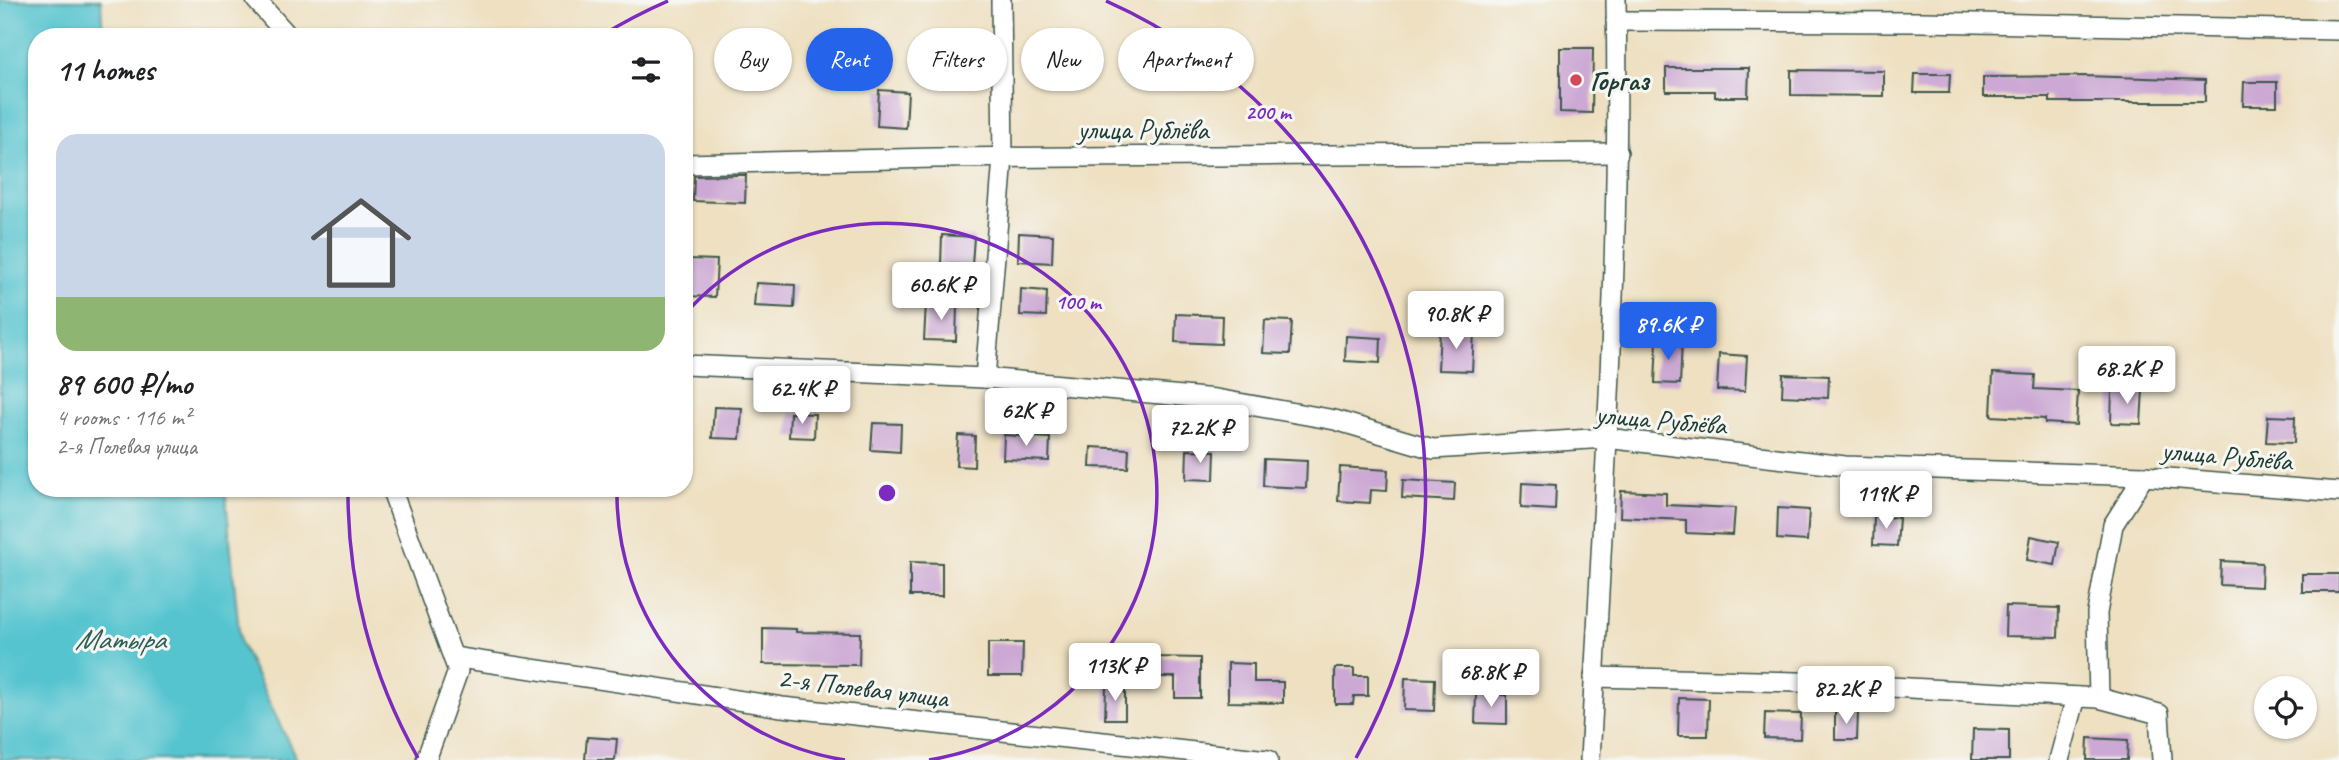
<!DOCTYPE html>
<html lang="en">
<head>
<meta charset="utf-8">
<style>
  :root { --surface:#fff; --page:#f2f2f2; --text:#202124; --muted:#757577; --accent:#2563eb }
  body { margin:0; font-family:Caveat,sans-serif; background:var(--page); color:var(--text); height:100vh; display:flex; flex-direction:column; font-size:26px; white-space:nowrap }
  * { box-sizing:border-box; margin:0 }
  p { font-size:23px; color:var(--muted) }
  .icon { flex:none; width:38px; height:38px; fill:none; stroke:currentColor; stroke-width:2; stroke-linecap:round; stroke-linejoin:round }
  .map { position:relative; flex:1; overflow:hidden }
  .panel { position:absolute; left:28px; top:28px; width:665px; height:469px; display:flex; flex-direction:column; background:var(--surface); border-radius:28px; box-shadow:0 2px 5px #0004 }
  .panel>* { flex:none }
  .guide { position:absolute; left:714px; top:28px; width:665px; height:63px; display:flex; gap:14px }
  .buttons { position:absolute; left:2254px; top:676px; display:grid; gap:14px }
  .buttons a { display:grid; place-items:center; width:63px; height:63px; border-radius:50%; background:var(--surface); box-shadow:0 2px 5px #0004; font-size:35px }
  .price { position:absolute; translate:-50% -60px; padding:0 16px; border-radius:7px; background:#fff; color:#222; font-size:23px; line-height:46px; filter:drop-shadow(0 2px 4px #0008) }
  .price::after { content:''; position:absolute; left:50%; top:42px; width:21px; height:16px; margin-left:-10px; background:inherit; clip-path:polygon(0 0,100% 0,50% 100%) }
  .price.selected { background:var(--accent); color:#fff }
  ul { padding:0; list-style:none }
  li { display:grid; align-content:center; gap:14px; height:371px; padding:0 28px }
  li span { display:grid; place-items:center; height:217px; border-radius:21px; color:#555 }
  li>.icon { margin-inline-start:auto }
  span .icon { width:126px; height:126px; fill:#fffc; stroke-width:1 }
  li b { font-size:30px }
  h2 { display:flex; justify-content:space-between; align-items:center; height:84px; padding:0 28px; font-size:30px }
  .pill { padding:0 24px; border-radius:32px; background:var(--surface); box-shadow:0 2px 5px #0004; font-size:24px; line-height:63px }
  .pill.selected { background:var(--accent); color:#fff }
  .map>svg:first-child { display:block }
  .water { fill:#57c4cf; stroke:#3b8082; stroke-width:2 }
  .building { fill:#cca9d4 }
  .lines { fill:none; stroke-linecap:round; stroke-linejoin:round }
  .minor-casing { stroke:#3e5549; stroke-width:22 }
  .minor { stroke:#fff; stroke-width:19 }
  .ring { fill:none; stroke:#7b2cbf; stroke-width:3.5 }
  .poi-dot { fill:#d1495b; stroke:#f6f6f2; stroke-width:2.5 }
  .labels { text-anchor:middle; stroke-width:6; stroke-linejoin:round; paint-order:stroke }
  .poi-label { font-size:28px; font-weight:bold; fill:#1f3d34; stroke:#f6f6f2; text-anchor:start }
  .street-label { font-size:28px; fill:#1f3d34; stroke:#f6f6f2 }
  .water-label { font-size:30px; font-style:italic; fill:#2d5f5b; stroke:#f6f6f2 }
  .centre { fill:#7b2cbf; stroke:#f6f6f2; stroke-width:3.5 }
  .ring-label { font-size:21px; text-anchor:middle; font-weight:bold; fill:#7b2cbf; stroke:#f6f6f2; stroke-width:6; stroke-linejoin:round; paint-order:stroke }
</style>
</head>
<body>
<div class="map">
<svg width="2339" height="760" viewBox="0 0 2339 760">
  <rect width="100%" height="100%" fill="#f6f6f2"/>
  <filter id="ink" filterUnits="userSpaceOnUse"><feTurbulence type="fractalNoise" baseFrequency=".0143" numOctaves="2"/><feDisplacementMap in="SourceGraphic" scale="14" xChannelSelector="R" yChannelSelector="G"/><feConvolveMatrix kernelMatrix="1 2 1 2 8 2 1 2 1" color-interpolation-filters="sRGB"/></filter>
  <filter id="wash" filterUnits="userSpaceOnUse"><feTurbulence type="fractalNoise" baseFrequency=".00686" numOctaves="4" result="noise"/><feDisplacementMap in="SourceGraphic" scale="28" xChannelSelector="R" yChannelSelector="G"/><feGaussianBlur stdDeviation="1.57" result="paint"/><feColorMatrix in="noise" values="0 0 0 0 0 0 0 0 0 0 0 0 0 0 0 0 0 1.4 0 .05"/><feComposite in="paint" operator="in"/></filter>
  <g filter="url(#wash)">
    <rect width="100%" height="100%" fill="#eee0c1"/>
    <!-- water -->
    <path class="water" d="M0,0h101l2,37h-66v451h188l15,154 57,118h-297z"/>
    <g id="blocks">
      <!-- building -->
      <g class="building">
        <path d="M1560,48h33l-1,65 -32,-1z"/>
        <path d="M1666,68h83l-1,29h-33v-6h-49z"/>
        <path d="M1791,70l93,1v25l-93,-1z"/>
        <path d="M1915,74h35l-1,19h-35z"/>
        <path d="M2085,76l120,4v22h-155v-5h-67v-20z"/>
        <path d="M2244,82h33v24h-34z"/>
        <path d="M879,90l29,2 -2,36 -29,-2z"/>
        <path d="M739,175h7l-1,28 -52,-2 1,-25z"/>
        <path d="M1019,233l34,2 -1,28 -34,-2z"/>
        <path d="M942,235l32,2 -2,28 -31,-1z"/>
        <path d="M688,259l29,1 -2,37 -29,-1z"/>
        <path d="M756,283l39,2 -1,23 -40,-2z"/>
        <path d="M1021,289l26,2 -1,25 -26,-1z"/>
        <path d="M926,303l31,2 -1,36 -32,-1z"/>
        <path d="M1176,314l46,2 -1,28 -46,-2z"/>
        <path d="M1265,320l27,1 -2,33 -27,-1z"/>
        <path d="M1440,330l34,2 -2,39 -34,-1z"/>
        <path d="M1346,336l35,2 -1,25 -35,-2z"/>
        <path d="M1657,340l25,1 -2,43 -25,-1z"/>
        <path d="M1719,354l28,2 -2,35 -28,-1z"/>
        <path d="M1993,373l42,2 -1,14 44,2 -2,34 -31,-2v-4l-54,-3z"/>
        <path d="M1783,374l46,2 -1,22 -46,-2z"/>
        <path d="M2112,388l31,1 -2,35 -30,-1z"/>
        <path d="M714,407l28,1 -2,31 -28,-1z"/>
        <path d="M790,413l25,1 -1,24 -25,-1z"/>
        <path d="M2268,416l27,1 -1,26 -28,-1z"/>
        <path d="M873,423l28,1 -1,28 -29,-2z"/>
        <path d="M958,435l17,1 -1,31 -18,-1z"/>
        <path d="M1004,435l46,3 -1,23 -46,-2z"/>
        <path d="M1091,447l38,2 -1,19 -38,-1z"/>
        <path d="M1187,450l28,1 -1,29 -28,-1z"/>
        <path d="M1264,459l43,2 -1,27 -43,-2z"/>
        <path d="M1340,467l48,3 -1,21 -16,-1 -1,13 -32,-2z"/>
        <path d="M1403,480l52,3 -1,18 -52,-3z"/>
        <path d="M1522,483l34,2 -1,25 -34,-2z"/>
        <path d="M1621,491l45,2v12l69,3 -2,27 -47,-2v-13l-66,-3z"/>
        <path d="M1778,508l31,2 -2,31 -30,-2z"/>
        <path d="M1874,516l25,2 -2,28 -24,-1z"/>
        <path d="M2031,536l28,6 -4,23 -28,-5z"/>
        <path d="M2221,561l41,2 -1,24 -41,-2z"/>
        <path d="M910,562l32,1v33h-32z"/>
        <rect x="2302" y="574" width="37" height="18"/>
        <path d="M2006,606l53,2 -1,29 -53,-1z"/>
        <path d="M763,628l33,1v3l64,1 -1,32 -96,-1z"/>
        <path d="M988,643h35l-1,33h-34z"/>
        <path d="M1155,657l45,1v40h-25v-21h-20z"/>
        <path d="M1228,663l26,1v18h29v21l-55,-1z"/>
        <path d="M1335,668h19v8h14v20h-14l-1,8h-18z"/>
        <path d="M1405,678l30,1 -1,32 -30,-1z"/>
        <path d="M1106,686l19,1v32h-20z"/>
        <path d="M1476,694l31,1v29l-32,-1z"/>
        <path d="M1679,698l30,1 -1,37h-30z"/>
        <path d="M1835,711l23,1 -1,28h-22z"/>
        <path d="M1765,713l36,1 -1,25 -36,-1z"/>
        <path d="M1973,729l36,1v30h-37z"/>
        <path d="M587,737l30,2 -2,21h-30z"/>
        <path d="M2088,738l40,2 -1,20h-40z"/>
      </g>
    </g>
  </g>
  <g filter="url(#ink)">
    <use href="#blocks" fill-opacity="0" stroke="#3e5549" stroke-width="2"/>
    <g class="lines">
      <!-- minor casing -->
      <g class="minor-casing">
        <g id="minor">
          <path d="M256,0l33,37"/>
          <path d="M1616,21l306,1 417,8"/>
          <path d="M684,164l251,-6 683,-5"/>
          <path d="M684,365l301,13 231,21 119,21 98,29 173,-11 239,28 299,10 195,16"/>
          <path d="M985,378l18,-220 -2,-158"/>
          <path d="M391,488l67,183 -32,89"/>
          <path d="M453,657l329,50 486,53"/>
          <path d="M1594,677l202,5 303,16 60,16 3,46"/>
          <path d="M2099,698l-2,-85 16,-88 31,-49"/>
          <path d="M1590,760c13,-253 31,-506 26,-760"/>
          <path d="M2059,760l17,-63"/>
        </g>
      </g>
      <!-- minor -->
      <use href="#minor" class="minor"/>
    </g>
  </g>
  <!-- distance rings -->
  <g class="ring">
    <path d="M845 760A270 270 0 0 1 617 488M685 314A270 270 0 1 1 929 760"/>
    <path d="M418 758A539 539 0 0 1 348 488M601 36A539 539 0 0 1 668 1M1106 1A539 539 0 0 1 1356 758"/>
  </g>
  <!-- markers -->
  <circle class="poi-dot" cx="1576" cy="80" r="7"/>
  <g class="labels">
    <!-- poi labels -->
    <g class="poi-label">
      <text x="1590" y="90">Горгаз</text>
    </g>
    <!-- street labels -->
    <g class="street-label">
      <text x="1143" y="139">улица Рублёва</text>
      <text transform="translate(1661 419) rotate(5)" y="10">улица Рублёва</text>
      <text transform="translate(2227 455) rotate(5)" y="10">улица Рублёва</text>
      <text transform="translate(863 687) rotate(7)" y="10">2-я Полевая улица</text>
    </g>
    <!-- water labels -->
    <g class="water-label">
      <text x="120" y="649">Матыра</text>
    </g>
  </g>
  <circle cx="887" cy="493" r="10" class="centre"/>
  <g class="ring-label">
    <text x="1268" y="119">200 m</text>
    <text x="1078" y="309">100 m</text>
  </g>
</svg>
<div class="buttons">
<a><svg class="icon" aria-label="locate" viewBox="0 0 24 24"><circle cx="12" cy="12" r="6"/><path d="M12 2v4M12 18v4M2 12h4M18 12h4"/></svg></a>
</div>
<b class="price" style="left:941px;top:322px">60.6K ₽</b>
<b class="price" style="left:1456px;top:351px">90.8K ₽</b>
<b class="price selected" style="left:1668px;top:362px">89.6K ₽</b>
<b class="price" style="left:2127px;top:406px">68.2K ₽</b>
<b class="price" style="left:802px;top:426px">62.4K ₽</b>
<b class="price" style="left:1026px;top:448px">62K ₽</b>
<b class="price" style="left:1200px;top:465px">72.2K ₽</b>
<b class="price" style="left:1886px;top:531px">119K ₽</b>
<b class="price" style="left:1115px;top:703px">113K ₽</b>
<b class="price" style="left:1491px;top:709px">68.8K ₽</b>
<b class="price" style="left:1846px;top:726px">82.2K ₽</b>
<div class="guide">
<a class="pill">Buy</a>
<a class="pill selected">Rent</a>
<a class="pill">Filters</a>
<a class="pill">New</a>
<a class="pill">Apartment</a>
</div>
<section class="panel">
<h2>11 homes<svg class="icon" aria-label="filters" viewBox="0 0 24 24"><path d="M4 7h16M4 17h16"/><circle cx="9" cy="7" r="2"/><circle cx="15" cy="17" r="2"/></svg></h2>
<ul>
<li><span style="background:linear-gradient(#c9d6e8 75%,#8fb573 0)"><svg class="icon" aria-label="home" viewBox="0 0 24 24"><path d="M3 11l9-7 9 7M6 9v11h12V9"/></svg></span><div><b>89 600 ₽/mo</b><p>4 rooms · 116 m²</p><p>2-я Полевая улица</p></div></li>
</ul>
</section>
</div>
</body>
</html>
